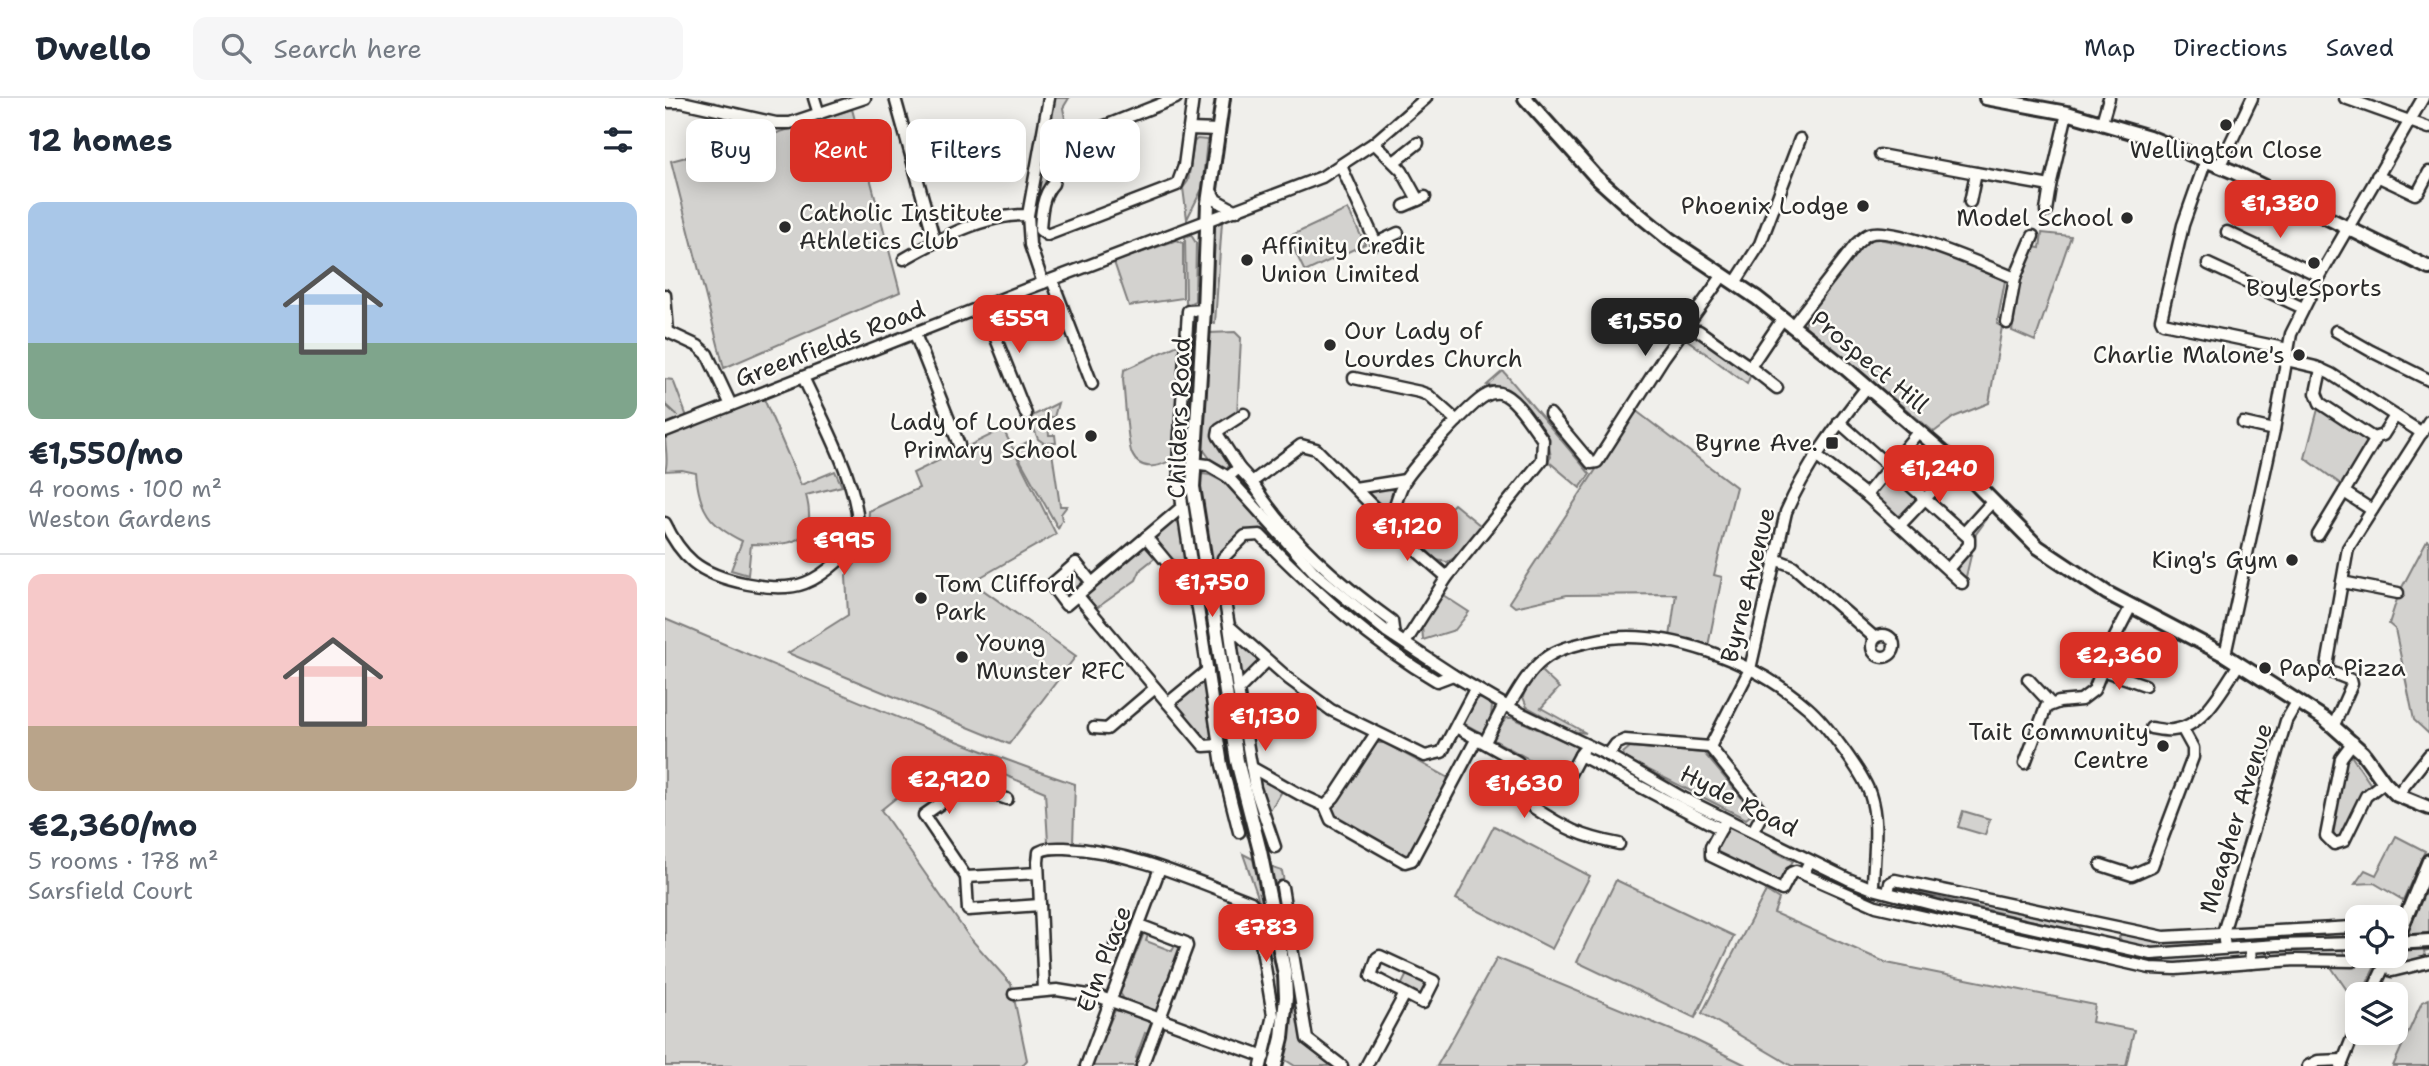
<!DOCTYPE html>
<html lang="en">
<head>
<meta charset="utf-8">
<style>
  :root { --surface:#fff; --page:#f6f6f7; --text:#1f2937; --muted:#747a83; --line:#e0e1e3; --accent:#d93025 }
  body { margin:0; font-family:"Shantell Sans",sans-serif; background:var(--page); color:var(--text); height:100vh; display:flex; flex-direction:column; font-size:26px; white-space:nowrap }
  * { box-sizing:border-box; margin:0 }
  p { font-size:23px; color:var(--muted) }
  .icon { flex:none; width:38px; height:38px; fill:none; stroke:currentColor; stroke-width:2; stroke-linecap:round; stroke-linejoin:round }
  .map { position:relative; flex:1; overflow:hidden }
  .drawer { display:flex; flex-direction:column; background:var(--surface); width:665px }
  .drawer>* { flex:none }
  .guide { position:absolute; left:21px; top:21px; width:665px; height:63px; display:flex; gap:14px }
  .buttons { position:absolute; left:1680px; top:807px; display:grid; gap:14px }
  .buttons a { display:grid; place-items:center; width:63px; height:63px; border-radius:14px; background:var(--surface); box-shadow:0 4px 18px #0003; font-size:35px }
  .price { position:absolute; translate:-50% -60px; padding:0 16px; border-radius:14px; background:var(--accent); color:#fff; font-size:23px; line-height:46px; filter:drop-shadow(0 2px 4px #0008) }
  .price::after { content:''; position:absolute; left:50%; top:42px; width:21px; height:16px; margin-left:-10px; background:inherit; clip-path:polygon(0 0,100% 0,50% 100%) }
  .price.current { background:#222; color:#fff }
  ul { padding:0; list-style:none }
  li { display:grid; align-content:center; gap:14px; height:371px; padding:0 28px }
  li+li { border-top:2px solid var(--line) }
  li span { display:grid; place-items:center; height:217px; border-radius:14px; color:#555 }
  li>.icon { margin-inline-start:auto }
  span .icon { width:126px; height:126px; fill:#fffc; stroke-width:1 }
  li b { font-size:30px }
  h2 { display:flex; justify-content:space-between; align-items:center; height:84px; padding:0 28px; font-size:30px }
  .tag { padding:0 24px; border-radius:14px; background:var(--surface); box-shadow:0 4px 18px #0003; font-size:24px; line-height:63px }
  .tag.current { background:var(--accent); color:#fff }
  header { display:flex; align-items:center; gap:42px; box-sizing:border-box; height:98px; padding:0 35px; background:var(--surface); border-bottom:2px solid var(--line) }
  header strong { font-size:33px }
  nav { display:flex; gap:38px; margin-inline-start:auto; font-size:24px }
  .search { width:490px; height:63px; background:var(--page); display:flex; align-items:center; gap:18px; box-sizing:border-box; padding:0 24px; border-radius:14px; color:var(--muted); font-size:26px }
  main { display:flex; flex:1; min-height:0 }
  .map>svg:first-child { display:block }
  .green { fill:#d3d2cf; stroke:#7f7e7d; stroke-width:2 }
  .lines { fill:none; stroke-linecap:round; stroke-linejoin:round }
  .stream { stroke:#777775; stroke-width:2.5 }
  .minor-casing { stroke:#2b2b2b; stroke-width:15 }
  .major-casing { stroke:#2b2b2b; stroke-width:18 }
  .minor { stroke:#fdfcf7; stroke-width:10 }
  .major { stroke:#fdfcf7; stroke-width:12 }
  .poi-dot { fill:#2b2b2b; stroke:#fdfcf7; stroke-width:2.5 }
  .labels { text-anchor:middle; stroke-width:5; stroke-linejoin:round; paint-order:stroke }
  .poi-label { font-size:24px; fill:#2b2b2b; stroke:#fdfcf7; text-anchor:end }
  .street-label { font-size:24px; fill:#2b2b2b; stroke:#fdfcf7 }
</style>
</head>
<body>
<header>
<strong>Dwello</strong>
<div class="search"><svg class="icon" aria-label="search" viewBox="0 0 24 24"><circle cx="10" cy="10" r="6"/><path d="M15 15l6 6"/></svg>Search here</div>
<nav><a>Map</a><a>Directions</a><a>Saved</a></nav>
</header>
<main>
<section class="drawer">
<h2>12 homes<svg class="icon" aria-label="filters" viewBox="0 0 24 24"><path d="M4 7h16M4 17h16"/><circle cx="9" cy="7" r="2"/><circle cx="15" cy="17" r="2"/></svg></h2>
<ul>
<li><span style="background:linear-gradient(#a9c7e8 65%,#7fa58c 0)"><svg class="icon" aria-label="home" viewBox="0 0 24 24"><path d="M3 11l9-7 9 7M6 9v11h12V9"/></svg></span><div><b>€1,550/mo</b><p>4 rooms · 100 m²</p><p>Weston Gardens</p></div></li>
<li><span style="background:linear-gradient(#f6c9c9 70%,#b9a48a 0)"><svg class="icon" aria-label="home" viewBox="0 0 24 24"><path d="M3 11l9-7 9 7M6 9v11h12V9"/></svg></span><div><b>€2,360/mo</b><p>5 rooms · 178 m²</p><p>Sarsfield Court</p></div></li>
</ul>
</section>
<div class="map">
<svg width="1764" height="968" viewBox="0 0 1764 968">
  <rect width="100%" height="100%" fill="#f0efeb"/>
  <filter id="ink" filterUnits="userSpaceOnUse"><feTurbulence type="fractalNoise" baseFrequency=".0143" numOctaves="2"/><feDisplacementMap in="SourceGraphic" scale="14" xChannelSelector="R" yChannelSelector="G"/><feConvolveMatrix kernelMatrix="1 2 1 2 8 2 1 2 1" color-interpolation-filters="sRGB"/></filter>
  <g filter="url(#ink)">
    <!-- green -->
    <g class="green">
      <path d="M389,0h15l-6,10 5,26 -13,5 -16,73 -3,33 -2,1v-30z"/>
      <path d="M187,11l48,183 -176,76 -53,-207 106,-28z"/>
      <path d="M532,41l10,1 -5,49 -15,30 -4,-31 5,-7 6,-39z"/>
      <path d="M683,111l17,35 -60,28 -17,-35z"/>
      <path d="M557,124l-7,101 -8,2 6,-99z"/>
      <path d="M1377,135l29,3 -36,105 -23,-10 8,-47 13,-37 7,1z"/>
      <path d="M526,137l5,8 -1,58 -6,3 -3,-1 -1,-65z"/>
      <path d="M1210,140l71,16 59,27 -8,43 5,3 -13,76 -35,14 -20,15 -129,-106 3,-11 52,-71z"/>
      <path d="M512,142l6,3v55l-54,8 -15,-44z"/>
      <path d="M1021,224l65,52 -4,10 -69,-51z"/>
      <path d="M525,228l5,4 -9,154 6,40 -4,1 -7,-59z"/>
      <path d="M570,234l6,6 -4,78 -23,14 -1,10 19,23 -5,5 -16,-8 -11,-15 5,-95 4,-17z"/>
      <path d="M517,245l-7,101 -4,16c-12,7 -31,12 -39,-6 -5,-10 -7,-59 -9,-74l1,-10z"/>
      <path d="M838,273l87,103 -10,14 -32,-27 3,-4 -3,-16 -29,-40 -13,-12 -19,-4z"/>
      <path d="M0,281l8,1 14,37 -22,8z"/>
      <path d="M99,301l37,86 34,-14 7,15 -36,9c13,49 -15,51 -55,49l-3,31 -17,-5 11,-29c-33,-16 -43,-32 -46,-68l-14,-3 -17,1c4,-10 0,-23 0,-35z"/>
      <path d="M393,305l-4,14h-7l2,18h6l1,8h-12l-6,-4 -8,-20 2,-3z"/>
      <path d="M1653,311l49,28 1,5 -26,43 -37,-27z"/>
      <path d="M970,312l101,77 -22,88 8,2 -14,69 -38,-9 6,-43 -109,1 -52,12 -6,-5z"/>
      <path d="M338,331l53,105 -84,48 104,74 -67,88 -221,-91 60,-38 -2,-39 21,-29 2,-36 50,-23 -6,-15z"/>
      <path d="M362,344l3,5 6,-3 5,5 11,3 8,54h7l-6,8 1,6 -4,8 -44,-79z"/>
      <path d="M538,376l7,1 14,7 84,94 -1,2 -44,-45c-20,-8 -31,11 -43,24l48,280v13l-7,-8 -23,-101 -39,-252v-12z"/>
      <path d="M1227,376l26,24 -20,21 -25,-23z"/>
      <path d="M723,389l5,4 -2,14 -7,2 -15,-13 1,-4z"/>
      <path d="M789,406l27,22 -25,31 -9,5 -11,-2 -36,-38 46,-10z"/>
      <path d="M510,419h5l10,72 -36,-49v-4z"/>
      <path d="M1318,419l3,3 -10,14 -11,47 -10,-11 18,-27v-14z"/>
      <path d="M527,439l2,1 37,219 -2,3h-5z"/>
      <path d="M1762,442l2,1v193l-15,-14 -19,-91 -6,-5 10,-31z"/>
      <path d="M480,449l11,10 -15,12 -5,11 -42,30 -8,-10v-4z"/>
      <path d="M406,474h2l11,11v3l-13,11h-5l-10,-9z"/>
      <path d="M778,497l26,17 -14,18 -32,10 -1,-15z"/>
      <path d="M0,521c136,57 270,118 410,165l-2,59 -25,-1 -3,-50 -88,-37 -50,34 -26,21 89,128 41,46 16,76 -5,6h-357z"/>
      <path d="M570,538l24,22v5l-16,19 -4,-3z"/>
      <path d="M876,573l18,17 -18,20 45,25 -15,-2 -44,-24 -4,-10 8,-22z"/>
      <path d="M540,581l9,63h-10l-30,-36 2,-7z"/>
      <path d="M810,601h8l9,7 -1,11 -8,17 -20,-11z"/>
      <path d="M842,620h6l64,29 -15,30 -70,-38 2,-7z"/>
      <path d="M711,645h9l62,34 1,4 -36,74 -6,2 -73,-42 -1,-7z"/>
      <path d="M965,649l74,6 47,56 1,5 -6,5 -121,-61 -2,-5z"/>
      <path d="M1685,656l21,31 -9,11 -18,41 -5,2 -5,-4c-3,-20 4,-65 16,-81z"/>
      <path d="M565,670l4,1 16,71 -8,-11 -16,-57z"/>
      <path d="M592,675l27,15 -18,29 -11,-41z"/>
      <path d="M1298,713l27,8 -5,16 -27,-8z"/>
      <path d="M829,728l96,50 -38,73 -96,-50z"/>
      <path d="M1064,729l64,34 -14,23 -62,-30 -2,-6 9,-19z"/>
      <path d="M1731,738l29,15 -22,49 -29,-17 -19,1 10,-14 11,5z"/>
      <path d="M578,756l10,5 23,98h-6l-13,-63z"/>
      <path d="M605,769l12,4 2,11 -8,5 18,97 6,50 3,7 33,25h-41l-11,-7 7,-41v-40z"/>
      <path d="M1764,779v57l-17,1 -5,-5 9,-21 -1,-3z"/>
      <path d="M951,782l118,56 -39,82 -118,-56z"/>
      <path d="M1231,788l180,38 4,5 -1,3 -184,-45z"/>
      <path d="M1101,793l13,8 -5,14 113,50 208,42 -3,17 42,8 -8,36h-334l-90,-53z"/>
      <path d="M1673,834l5,1v6l-4,2 -68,-2 -17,3 -4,-5 3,-2z"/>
      <path d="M479,835l4,2 -2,6 26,10 4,-7 4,3 1,6 -22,57 -3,2 -32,-13 -4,-6z"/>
      <path d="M1456,836l36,7h48l-1,5 -42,3 -40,-7 -3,-5z"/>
      <path d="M1764,849v3l-5,1 2,9 -34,2c10,-15 21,-13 37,-15z"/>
      <path d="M1677,851l3,5 -3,3 -84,1 -5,-2v-4l5,-2z"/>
      <path d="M1458,854l33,6 45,-2 4,1 1,7 -49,3 -35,-8 -1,-5z"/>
      <path d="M832,860l196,81 55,27h-311z"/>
      <path d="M1712,864l-15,32h-5v11l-28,-41z"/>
      <path d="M743,874l19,10 -5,12 -4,1 -17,-9z"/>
      <path d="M1764,901v67h-36l29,-64z"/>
      <path d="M450,912l40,13 -4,12 -6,-2 -9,25 5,3 -2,5h-48z"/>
    </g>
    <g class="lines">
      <!-- stream -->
      <path class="stream" d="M0,306l12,11"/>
      <!-- minor casing -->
      <g class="minor-casing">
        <g id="minor">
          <path d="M149,0l5,16"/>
          <path d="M230,0l40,144"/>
          <path d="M511,0l-114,45 -9,41c-11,11 -12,31 -13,46l7,5 130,-50 7,-19 9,-68"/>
          <path d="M1680,0l84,30"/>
          <path d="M0,4h17l94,21h14l75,-25"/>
          <path d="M1437,24l7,-24"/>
          <path d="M524,31l30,1"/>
          <path d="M709,45l28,28 16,29 7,-3"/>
          <path d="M1215,57l96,18"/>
          <path d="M1541,62l-23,65 -22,94 2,4 125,26"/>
          <path d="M729,64l24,-19"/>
          <path d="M1555,67l32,-67"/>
          <path d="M249,68l80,-26"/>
          <path d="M676,68l35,77 22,-10"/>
          <path d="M1712,78l38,18 4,-3 10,-19"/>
          <path d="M545,91l6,11 20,11"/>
          <path d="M1305,104l6,-29 74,13"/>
          <path d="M739,108l14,-6"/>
          <path d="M1381,113l4,-25 17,-73"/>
          <path d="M363,117l2,30 13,38"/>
          <path d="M1562,134l93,44"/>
          <path d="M239,161c37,-21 81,-45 124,-44l21,-117"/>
          <path d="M1543,166l95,44"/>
          <path d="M1350,180l18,-42"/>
          <path d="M387,182l40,104"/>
          <path d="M1070,185l25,-39 40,-105"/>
          <path d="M0,197l3,37 30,14 9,8 24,51"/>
          <path d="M318,208l43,108"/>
          <path d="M539,212l-16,1 -10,152 2,27 42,275 17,67"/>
          <path d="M1128,227l63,-81c4,-3 9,-9 13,-10 24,-9 120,33 146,44l-8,45"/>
          <path d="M1034,233l51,36"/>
          <path d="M1671,233l35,20 58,29"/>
          <path d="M250,236l44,111"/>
          <path d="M1621,262l30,7 15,7 91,59"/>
          <path d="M1656,271l-5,24 4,10 53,35 1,4 -30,50 28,18"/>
          <path d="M689,280l66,14 8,3 29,26"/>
          <path d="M1112,290l-27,-21 33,-49"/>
          <path d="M885,316l41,49 6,-1 67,-105 59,-82"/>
          <path d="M1174,324l130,116v7l-21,24"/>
          <path d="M1578,325l31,7"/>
          <path d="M0,333l362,-142 295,-112 52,-34 52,-45"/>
          <path d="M1708,340l10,-3 12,-19"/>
          <path d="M1151,358l50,39 96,88"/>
          <path d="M528,365l15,2 20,12 87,96 71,58 67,44 55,32 100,48 75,43 165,81 25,10 81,21 198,44 125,-9 80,-2"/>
          <path d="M574,370l-21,-33 1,-5 25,-16"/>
          <path d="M563,379l11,-9 13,14 49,-37 15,4 102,103 29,25"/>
          <path d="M587,384c34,56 87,101 140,139l2,15"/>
          <path d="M690,390l50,-8"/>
          <path d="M1201,397l53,-64"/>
          <path d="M0,425c7,15 15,28 28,39 23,19 84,32 112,21 11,-4 23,-13 32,-21 6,-6 16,-16 19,-25 11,-39 -36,-122 -53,-160"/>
          <path d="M726,425c3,-14 6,-28 13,-41 9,-15 66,-78 81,-86 5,-3 10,-4 15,-3 16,4 33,34 43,47l-1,20 -95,117 -42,66"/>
          <path d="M1235,427l58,-61"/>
          <path d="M1299,435l29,-32"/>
          <path d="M1653,437l26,-43"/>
          <path d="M481,439l24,29 26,38"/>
          <path d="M1110,461l18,7 82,72"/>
          <path d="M1677,484l56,11"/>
          <path d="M427,485l-16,-20 -25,22 15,20 116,-98"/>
          <path d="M413,498l126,150 15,-1"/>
          <path d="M564,528l9,64"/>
          <circle cx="1218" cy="548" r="11"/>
          <path d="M1560,557l49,-225 17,-96 29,-58 103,-178"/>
          <path d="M602,563l-29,29 17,98 20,59"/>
          <path d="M1437,572l43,15"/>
          <path d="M788,577l-16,6c-67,-39 -123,-91 -177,-146l-15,1 -22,22 -3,14 9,54 60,53 42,31 94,46 17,-4 33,-63"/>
          <path d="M1363,581l23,25"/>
          <path d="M503,605l40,-33"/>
          <path d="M843,609c10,-16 19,-34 35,-47 13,-11 32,-15 49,-19 70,-16 163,20 216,67 15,13 26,29 38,45 9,13 19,26 24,41 10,30 3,64 3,95"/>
          <path d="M1669,627l18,-41 -1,-4 -23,-9 -1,-5 21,-118 81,-127"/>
          <path d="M791,629l62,35"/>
          <path d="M429,630l13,1 48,-41"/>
          <path d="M1486,630c7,1 15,3 22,2 31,-3 51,-44 66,-66"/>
          <path d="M820,644l19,-37"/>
          <path d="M1688,644l-12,16 -15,78 8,8 10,-3 22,-45 18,-14"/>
          <path d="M918,653l-3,4 141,74"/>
          <path d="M915,657l-16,30 -18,-3 -13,25c31,21 49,30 86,37"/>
          <path d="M943,657l8,-11 9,-4 85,7"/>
          <path d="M1360,665l21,-56 13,-5 22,-2 13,-10 21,-53 16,-31"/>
          <path d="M586,669l48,27 26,12 9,-9 42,-64"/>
          <path d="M1732,697l32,-40"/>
          <path d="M660,708l6,14 74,42 7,-2 65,-122"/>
          <path d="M1058,727l-12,22v9l71,34 9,-17 5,-2 7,3 7,-13"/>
          <path d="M1088,733l7,-13v-9l-50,-62 40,-78 36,-157c20,-46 50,-86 81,-125"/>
          <path d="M1436,767l31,10 20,-9 41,-109v-9l-11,-20"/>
          <path d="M373,775l-72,4 2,33 72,-5"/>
          <path d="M1138,776l73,32 274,62 26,1 75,-6"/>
          <path d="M301,779l-42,-62 43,-30 40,14"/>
          <path d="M617,789l25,152 35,27"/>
          <path d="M1224,790l1,-5 5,-3 269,57 189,-10"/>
          <path d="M474,827l47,18 1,3 -45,120"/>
          <path d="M450,847l12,-29"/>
          <path d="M1585,849l1,16 45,-3 57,1"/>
          <path d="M1560,850l-2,-15 63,-212 11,-19"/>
          <path d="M715,858l54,25 -11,22 -52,-27 6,-18z"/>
          <path d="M1727,873l37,-9"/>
          <path d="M379,892l-6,-128 1,-10c9,-5 17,-4 26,-4 66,3 126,31 186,54l4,5 18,108 -12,51"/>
          <path d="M349,896l43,-4 43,7 164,60"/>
          <path d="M1706,896l18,-38"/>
          <path d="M421,968l74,-198"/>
          <path d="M701,968l39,-72"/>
          <path d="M1643,968l10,-5 25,-1"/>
          <path d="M1676,968l16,-40"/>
        </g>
      </g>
      <!-- major casing -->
      <g class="major-casing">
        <g id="major">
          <path d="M558,0l-15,105 -4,107 -11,177 44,274 23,90 25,124 1,22 -4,41 -7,28"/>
          <path d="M860,0l71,79 30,27 43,35 88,59 86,68 109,94 86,87 69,46 118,62 100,64 38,34 21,29 13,13 32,13"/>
          <path d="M1321,0l81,15 82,24 85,35 195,96"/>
          <path d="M1731,843l33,-80"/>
          <path d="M1731,845l33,-2"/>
        </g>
      </g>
      <!-- minor -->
      <use href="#minor" class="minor"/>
      <!-- major -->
      <use href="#major" class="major"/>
    </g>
  </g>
  <!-- markers -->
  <g class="poi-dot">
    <circle cx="1561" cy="27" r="7"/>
    <circle cx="1198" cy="108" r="7"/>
    <circle cx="1462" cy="120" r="7"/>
    <circle cx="120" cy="129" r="7"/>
    <circle cx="582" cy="162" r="7"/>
    <circle cx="1649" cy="165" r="7"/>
    <circle cx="665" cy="247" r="7"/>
    <circle cx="1634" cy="257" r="7"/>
    <circle cx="426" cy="338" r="7"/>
    <rect x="1160" y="338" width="14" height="14" rx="3.5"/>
    <circle cx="1627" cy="462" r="7"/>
    <circle cx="256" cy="500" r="7"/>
    <circle cx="297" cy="559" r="7"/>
    <circle cx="1600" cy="570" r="7"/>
    <circle cx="1498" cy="648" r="7"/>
  </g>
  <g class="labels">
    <!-- poi labels -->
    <g class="poi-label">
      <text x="1561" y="60" text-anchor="middle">Wellington Close</text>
      <text x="1184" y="116">Phoenix Lodge</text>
      <text x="134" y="123" text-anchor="start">Catholic Institute<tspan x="134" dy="28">Athletics Club</tspan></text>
      <text x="1448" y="128">Model School</text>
      <text x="596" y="156" text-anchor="start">Affinity Credit<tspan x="596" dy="28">Union Limited</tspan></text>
      <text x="1649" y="198" text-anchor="middle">BoyleSports</text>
      <text x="679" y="241" text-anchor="start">Our Lady of<tspan x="679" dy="28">Lourdes Church</tspan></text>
      <text x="1620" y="265">Charlie Malone's</text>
      <text x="412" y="332">Lady of Lourdes<tspan x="412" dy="28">Primary School</tspan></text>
      <text x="1153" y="353">Byrne Ave.</text>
      <text x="1613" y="470">King's Gym</text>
      <text x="270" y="494" text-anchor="start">Tom Clifford<tspan x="270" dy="28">Park</tspan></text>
      <text x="311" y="553" text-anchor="start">Young<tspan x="311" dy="28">Munster RFC</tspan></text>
      <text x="1614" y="578" text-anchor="start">Papa Pizza</text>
      <text x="1484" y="642">Tait Community<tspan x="1484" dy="28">Centre</tspan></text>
    </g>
    <!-- street labels -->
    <g class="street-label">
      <text transform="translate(165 246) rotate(-21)" y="8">Greenfields Road</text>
      <text transform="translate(1205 264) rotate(40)" y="8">Prospect Hill</text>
      <text transform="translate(514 320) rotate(-88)" y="8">Childers Road</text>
      <text transform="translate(1083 487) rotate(-76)" y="8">Byrne Avenue</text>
      <text transform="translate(1074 703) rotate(27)" y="8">Hyde Road</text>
      <text transform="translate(1571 720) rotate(-73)" y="8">Meagher Avenue</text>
      <text transform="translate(439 861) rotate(-69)" y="8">Elm Place</text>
    </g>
  </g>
</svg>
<div class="buttons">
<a><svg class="icon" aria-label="locate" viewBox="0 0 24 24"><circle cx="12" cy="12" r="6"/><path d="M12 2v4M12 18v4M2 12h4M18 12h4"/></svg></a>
<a><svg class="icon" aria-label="layers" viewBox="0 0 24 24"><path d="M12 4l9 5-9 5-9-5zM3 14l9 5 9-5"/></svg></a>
</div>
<b class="price" style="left:1615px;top:142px">€1,380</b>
<b class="price" style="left:354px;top:257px">€559</b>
<b class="price current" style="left:980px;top:260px">€1,550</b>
<b class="price" style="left:1274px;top:407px">€1,240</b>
<b class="price" style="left:742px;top:465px">€1,120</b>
<b class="price" style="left:179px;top:479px">€995</b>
<b class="price" style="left:547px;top:521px">€1,750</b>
<b class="price" style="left:1454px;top:594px">€2,360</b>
<b class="price" style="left:600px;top:655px">€1,130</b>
<b class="price" style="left:284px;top:718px">€2,920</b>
<b class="price" style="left:859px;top:722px">€1,630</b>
<b class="price" style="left:601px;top:866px">€783</b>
<div class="guide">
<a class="tag">Buy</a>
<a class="tag current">Rent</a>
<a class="tag">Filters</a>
<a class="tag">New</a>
</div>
</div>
</main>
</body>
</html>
